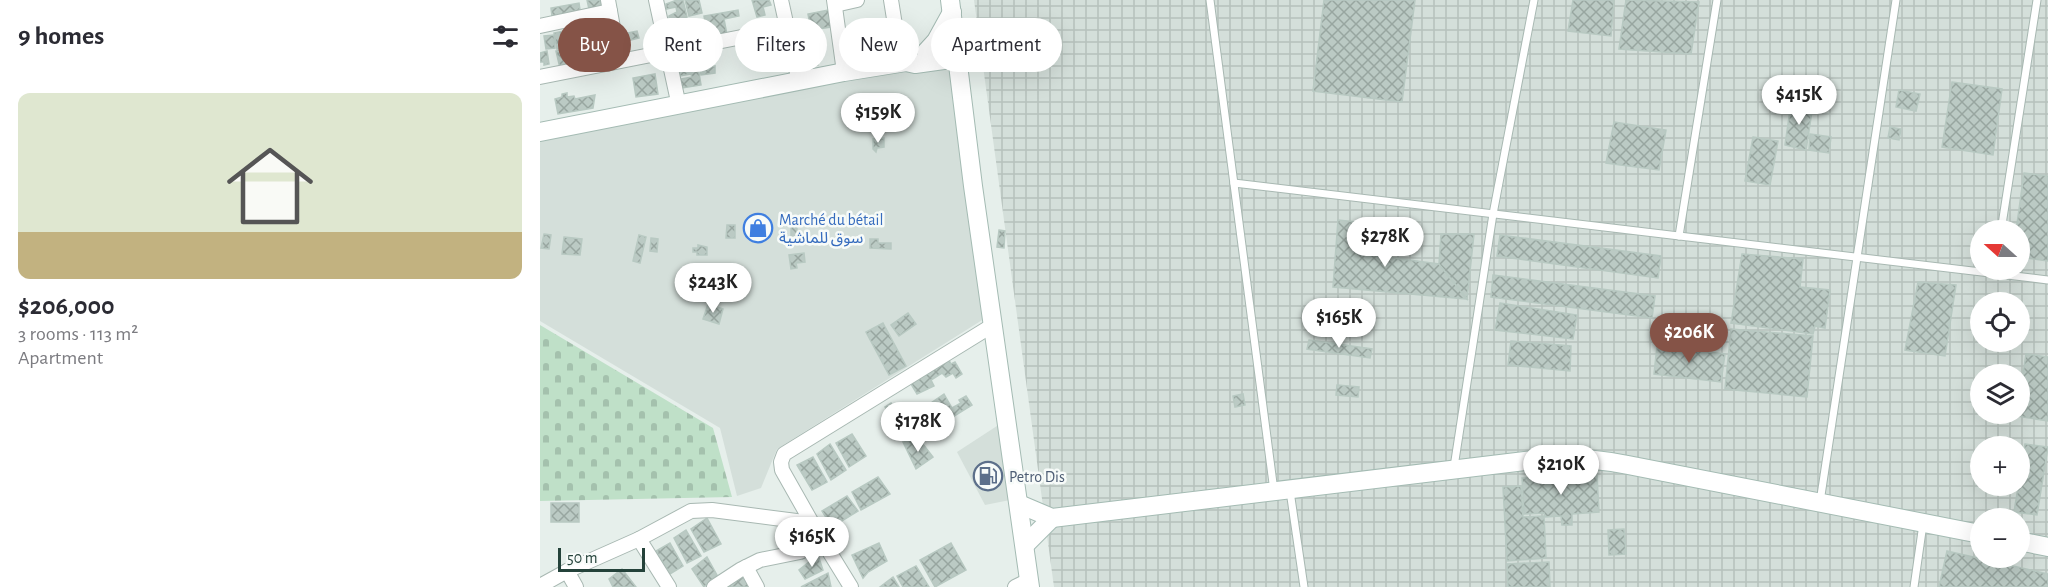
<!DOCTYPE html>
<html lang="en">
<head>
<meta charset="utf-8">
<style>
  :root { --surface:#fff; --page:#f2f2f3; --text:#2b2b33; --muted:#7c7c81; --line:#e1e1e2; --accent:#855347 }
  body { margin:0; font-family:"Alegreya Sans","Noto Sans Arabic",sans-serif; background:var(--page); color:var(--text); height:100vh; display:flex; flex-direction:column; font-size:22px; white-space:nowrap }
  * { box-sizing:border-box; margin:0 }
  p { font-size:20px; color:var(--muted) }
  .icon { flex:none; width:33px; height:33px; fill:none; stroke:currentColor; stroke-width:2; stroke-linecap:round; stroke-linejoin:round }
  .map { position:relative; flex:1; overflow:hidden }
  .details { display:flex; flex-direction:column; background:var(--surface); width:540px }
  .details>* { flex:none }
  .banner { position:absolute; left:18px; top:18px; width:570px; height:54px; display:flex; gap:12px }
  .needle { width:39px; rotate:291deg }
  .controls { position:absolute; left:1430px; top:220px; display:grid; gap:12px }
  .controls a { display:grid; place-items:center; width:60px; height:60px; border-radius:50%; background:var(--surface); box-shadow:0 6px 24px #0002; font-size:30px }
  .scale { position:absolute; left:18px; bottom:15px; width:87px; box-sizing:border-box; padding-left:6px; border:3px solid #24423a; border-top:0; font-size:16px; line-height:21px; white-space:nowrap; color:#24423a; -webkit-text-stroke:4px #f7fbf9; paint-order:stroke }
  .price { position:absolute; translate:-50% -51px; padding:0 14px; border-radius:21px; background:#fff; color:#222; font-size:20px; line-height:39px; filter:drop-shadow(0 2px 3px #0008) }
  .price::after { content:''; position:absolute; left:50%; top:36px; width:18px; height:14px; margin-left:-9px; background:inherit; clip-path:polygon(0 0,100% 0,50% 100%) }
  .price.active { background:var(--accent); color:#fff }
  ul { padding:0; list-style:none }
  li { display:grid; align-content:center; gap:12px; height:318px; padding:0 18px }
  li+li { border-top:2px solid var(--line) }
  li span { display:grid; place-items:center; height:186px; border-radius:12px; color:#555 }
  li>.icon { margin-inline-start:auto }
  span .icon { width:108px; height:108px; fill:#fffc; stroke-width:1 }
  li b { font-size:26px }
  h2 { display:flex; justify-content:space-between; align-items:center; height:72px; padding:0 18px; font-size:26px }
  .chip { padding:0 21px; border-radius:27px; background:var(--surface); box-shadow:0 6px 24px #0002; font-size:21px; line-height:54px }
  .chip.active { background:var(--accent); color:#fff }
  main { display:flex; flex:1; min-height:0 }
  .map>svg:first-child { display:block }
  .built { fill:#d4dfda }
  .industrial { fill:url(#industrial-grid); fill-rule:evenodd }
  .cemetery { fill:url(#cemetery-stones) }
  .building { fill:url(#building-cross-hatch); stroke:#b8c9c2; stroke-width:1.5 }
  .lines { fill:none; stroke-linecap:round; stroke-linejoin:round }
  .lane-casing { stroke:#a8b8b2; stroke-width:9 }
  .street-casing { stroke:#a8b8b2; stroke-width:16 }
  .secondary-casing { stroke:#a4bbb3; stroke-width:20 }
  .lane { stroke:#fff; stroke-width:7 }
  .street { stroke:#fff; stroke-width:14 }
  .secondary { stroke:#fff; stroke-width:18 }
  .labels { text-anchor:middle; stroke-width:5; stroke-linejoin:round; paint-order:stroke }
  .shop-label { font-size:16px; fill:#366cbe; stroke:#f7fbf9; text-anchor:start }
  .service-label { font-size:16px; fill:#4e5e75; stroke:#f7fbf9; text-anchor:start }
</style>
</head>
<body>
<main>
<section class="details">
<h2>9 homes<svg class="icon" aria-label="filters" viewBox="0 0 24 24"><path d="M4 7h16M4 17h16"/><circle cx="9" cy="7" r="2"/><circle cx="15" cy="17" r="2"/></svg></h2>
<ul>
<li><span style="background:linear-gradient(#dfe7d0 75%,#c2b280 0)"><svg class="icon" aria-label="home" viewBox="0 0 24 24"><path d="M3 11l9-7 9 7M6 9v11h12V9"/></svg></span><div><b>$206,000</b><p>3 rooms · 113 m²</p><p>Apartment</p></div></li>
</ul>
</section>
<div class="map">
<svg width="1508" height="587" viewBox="0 0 1508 587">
  <defs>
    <pattern id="industrial-grid" width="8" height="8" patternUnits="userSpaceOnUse" patternTransform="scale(1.5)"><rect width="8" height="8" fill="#d4dfda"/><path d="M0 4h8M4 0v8" fill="none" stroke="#b6c1bc"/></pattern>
    <pattern id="cemetery-stones" width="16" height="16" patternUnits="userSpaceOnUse" patternTransform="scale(1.5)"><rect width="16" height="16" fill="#bfe0c8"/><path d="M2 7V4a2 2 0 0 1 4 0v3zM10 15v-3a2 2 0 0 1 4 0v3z" fill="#a4c1ad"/></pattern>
    <pattern id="building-cross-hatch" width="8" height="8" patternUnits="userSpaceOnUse" patternTransform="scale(1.5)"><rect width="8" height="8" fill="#bbcac4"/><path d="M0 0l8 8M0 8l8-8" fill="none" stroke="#98a6a0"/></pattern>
  </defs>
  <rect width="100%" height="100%" fill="#e6efeb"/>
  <!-- built -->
  <g class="built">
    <path d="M415,56l32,261 -210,132 -16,39 -24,8 -17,-68 -180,-107v-182z"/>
    <path d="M460,424l10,76 -25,5 -28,-53z"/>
  </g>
  <!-- industrial -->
  <path class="industrial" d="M434,0h1074v587h-994zM1440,231h39v39h-39zM1440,303h39v39h-39zM1440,375h39v39h-39zM1440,447h39v39h-39zM1440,519h39v39h-39z"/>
  <!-- cemetery -->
  <path class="cemetery" d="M0,325l173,103 19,69 -192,4z"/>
  <!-- building -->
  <g class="building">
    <path d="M47,0h13l2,6 -13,3z"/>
    <path d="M137,0h6l4,17 -18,7v-8l8,-4 -1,-5 -10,2v-5z"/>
    <path d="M145,0h14l3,13 -13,3z"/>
    <path d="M212,0h17l2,5 -8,2 2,8 -8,2z"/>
    <path d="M784,0h91l-13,102 -89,-11z"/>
    <path d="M1033,0h41l-3,36 -43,-5z"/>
    <path d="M1086,0l73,2 -8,52 -72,-5z"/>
    <path d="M39,3l1,7 -28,6 -1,-8z"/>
    <path d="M198,10l1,6 -15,3 3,16 -19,3 -4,-22z"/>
    <path d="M289,10l2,17 -20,3 -3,-16z"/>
    <path d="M343,19l2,12 -19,4 -2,-13z"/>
    <path d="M63,23l3,16 -49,10 -3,-16z"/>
    <path d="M97,31l2,7 -20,5 -2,-8z"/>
    <path d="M240,33l3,18 -16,3 -3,-18z"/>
    <path d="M14,35l1,13 -9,1 -2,-13z"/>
    <path d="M273,35l5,30 -20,4 -6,-30z"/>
    <path d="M333,37l3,18 -7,1 -3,-18z"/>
    <path d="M67,41l3,16 -50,11 -4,-17z"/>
    <path d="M7,51l2,13 -5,1v-3h-4v-9z"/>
    <path d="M175,66v7l-14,2 -1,-6z"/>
    <path d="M158,67l3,18 -25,4 -1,-9 17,-3 -1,-3 -11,2 -1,-6z"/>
    <path d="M115,74l3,20 -22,3 -3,-19z"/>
    <path d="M1412,82l50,7 -9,66 -51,-8z"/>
    <path d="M1359,90l21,4 -4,17 -20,-4z"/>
    <path d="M27,93v4l7,-1 1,3 20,-4 -2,13 -35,6 -3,-15 7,-2v-3z"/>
    <path d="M1251,103l22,2 -7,45 -21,-5z"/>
    <path d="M1074,122l52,8 -7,40 -53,-7z"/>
    <path d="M1350,127l11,2 -2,11 -11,-2z"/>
    <path d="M1270,134l21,3 -2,16 -20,-3z"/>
    <path d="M1213,137l25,4 -8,44 -25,-4z"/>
    <path d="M344,138v9l-7,1 -1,4 -3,-3v-10z"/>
    <path d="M1484,173l24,3v85l-29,-4v-26h-3z"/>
    <path d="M798,220l36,4 -3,31 68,9 28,35 -134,-12z"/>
    <path d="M187,225h8v13h-9z"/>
    <path d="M251,227l6,1 -1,16h-5z"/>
    <path d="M459,230l6,1 -1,17 -7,-1z"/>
    <path d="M4,234l7,1 -2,14 -8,-1z"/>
    <path d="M901,234h33l-7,65 -28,-35z"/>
    <path d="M99,235l7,2 -6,26 -7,-2z"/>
    <path d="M960,235l161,21 -3,22 -161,-22z"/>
    <path d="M24,237l18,2 -2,16 -18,-1z"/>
    <path d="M111,238l7,1 -1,13 -7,-1z"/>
    <path d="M330,239h8v4h13v6l-21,-1z"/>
    <path d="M158,245l9,2v8h-10v-3h-4v-4h5z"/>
    <path d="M264,253l1,9 -9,1 1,5 -6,1 -2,-14z"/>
    <path d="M1202,254l61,5 -3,28 30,3 -5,38 -10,-2 -2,8 -82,-11z"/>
    <path d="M953,275l162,21 -3,22 -161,-21z"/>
    <path d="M1378,282l38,3 -11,71 -40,-6z"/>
    <path d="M960,303l77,12 -4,24 -78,-9z"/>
    <path d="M168,304l15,5 -4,15 -16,-5z"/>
    <path d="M368,313l8,11 -17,12 -8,-11z"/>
    <path d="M343,323l23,43 -17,9 -23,-43z"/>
    <path d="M1191,329l82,7 -6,61 -82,-8z"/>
    <path d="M769,340l63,9 -2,9 -63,-9z"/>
    <path d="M971,341l60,5 -1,25 -62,-6z"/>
    <path d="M1117,346l68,8 -4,28 -67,-8z"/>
    <path d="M1486,354l22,3v64l-31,-5 2,-2v-14z"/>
    <path d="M409,360l2,4 4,-2 7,12 -6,4 -3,-5 -7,4 -4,-4 -11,7 3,6 -17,8 -6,-10z"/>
    <path d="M797,385l22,2 -1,10 -22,-2z"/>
    <path d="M404,394l8,14 9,-5 -2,-3 7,-4 6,9 -29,18 -7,-11 -17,11 -4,-6 18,-11 -2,-3z"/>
    <path d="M703,394l2,11 -10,2 -2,-11z"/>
    <path d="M351,403l4,6 9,-6 11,17 -15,10 -15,-23z"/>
    <path d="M312,434l14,22 -17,11 -13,-24z"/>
    <path d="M379,439l14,18 -17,12 -13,-27z"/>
    <path d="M290,444l16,26 -15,10 -14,-26z"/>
    <path d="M1485,444l23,3 -11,68 -23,-3z"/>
    <path d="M273,457l14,25 -15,8 -15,-25z"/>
    <path d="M1057,475l2,37 -27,2v11h-10l-1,-9 -16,1 -1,-4 -20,1 -2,-36z"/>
    <path d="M338,477l12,17 -29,16 -9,-18z"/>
    <path d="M981,486l2,31 21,-1 2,42 -39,3 -4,-74z"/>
    <path d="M307,496l11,15 -26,16 -10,-16z"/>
    <rect x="11" y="503" width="28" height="19"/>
    <path d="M167,518l14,26 -17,8 -13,-23z"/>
    <path d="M1084,529l2,25 -17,1 -1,-25z"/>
    <path d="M146,530l15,26 -14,7 -13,-25z"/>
    <path d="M130,543l13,23 -13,8 -14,-23z"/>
    <path d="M339,543l8,18 -19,11 -5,6 -11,-23z"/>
    <path d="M411,543l15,27 -31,17 -15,-27z"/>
    <path d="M1407,551l101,23v13h-109z"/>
    <path d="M278,555l5,15 -18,9 -6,-9z"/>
    <path d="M167,557l10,18 -13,12 -12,-18z"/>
    <path d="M1009,562l1,25h-42l-1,-23z"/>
    <path d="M376,566l13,21h-26l-6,-11z"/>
    <path d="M82,569l14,18h-23l-4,-8z"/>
    <path d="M203,573l10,14h-29z"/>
    <path d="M288,573l3,14h-30z"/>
    <path d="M353,577l6,10h-19z"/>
  </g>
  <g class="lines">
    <!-- lane casing -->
    <g class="lane-casing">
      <g id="lane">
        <path d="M670,0l64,491"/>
        <path d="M694,183l814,97"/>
        <path d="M1461,231l36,-231"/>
        <path d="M1139,236l38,-236"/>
        <path d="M914,467l39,-253 41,-214"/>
        <path d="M750,491l14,96"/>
        <path d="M1280,502l76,-502"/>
        <path d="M1374,587l9,-63"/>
      </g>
    </g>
    <!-- street casing -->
    <g class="street-casing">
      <g id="street">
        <path d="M68,0l11,61"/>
        <path d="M116,0l23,106"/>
        <path d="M241,0l18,82"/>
        <path d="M294,0l10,72"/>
        <path d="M351,0l10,63"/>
        <path d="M295,5l22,-5"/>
        <path d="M0,26l70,-15"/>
        <path d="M0,77l247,-49"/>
        <path d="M279,535l32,52"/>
        <path d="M99,539l30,48"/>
        <path d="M206,567l11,20"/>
        <path d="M27,571l9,16"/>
        <path d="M0,586l27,-15 72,-32 52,-28 21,-1 100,13 -30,-53 -1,-8 3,-8 209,-129"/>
        <path d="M174,587l26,-17 20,-10 40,-8 22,-11"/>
        <path d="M475,587l14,-7"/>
      </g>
    </g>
    <!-- secondary casing -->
    <g class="secondary-casing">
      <g id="secondary">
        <path d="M410,0l23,186 57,401"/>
        <path d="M386,52l10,-11 16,-29"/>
        <path d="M0,132l304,-60 62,-10 9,2 43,-6"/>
        <path d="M479,504l33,14 489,-59c30,-2 57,0 87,6l352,69"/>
        <path d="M1479,541l29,6"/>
        <path d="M485,545l27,-27"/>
      </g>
    </g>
    <!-- lane -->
    <use href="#lane" class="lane"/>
    <!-- street -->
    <use href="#street" class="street"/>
    <!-- secondary -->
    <use href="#secondary" class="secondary"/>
  </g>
  <!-- icons -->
  <defs>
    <g id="shop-ring" transform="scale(1.5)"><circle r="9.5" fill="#f7fbf9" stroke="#3f7fe0" stroke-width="1.5"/><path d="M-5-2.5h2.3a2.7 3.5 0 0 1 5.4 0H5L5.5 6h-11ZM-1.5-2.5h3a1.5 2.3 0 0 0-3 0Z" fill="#3f7fe0"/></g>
    <g id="fuel-ring" transform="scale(1.5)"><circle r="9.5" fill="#f7fbf9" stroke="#5c6f8a" stroke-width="1.5"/><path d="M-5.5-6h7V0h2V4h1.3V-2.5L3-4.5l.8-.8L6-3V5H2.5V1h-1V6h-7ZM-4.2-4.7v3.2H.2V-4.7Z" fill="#5c6f8a"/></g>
  </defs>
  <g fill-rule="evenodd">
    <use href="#shop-ring" x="218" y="228"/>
    <use href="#fuel-ring" x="448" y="476"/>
  </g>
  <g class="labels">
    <!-- shop labels -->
    <g class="shop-label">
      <text x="239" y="225">Marché du bétail<tspan x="239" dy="18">سوق للماشية</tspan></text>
    </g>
    <!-- service labels -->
    <g class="service-label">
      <text x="469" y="482">Petro Dis</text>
    </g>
  </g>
</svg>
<div class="controls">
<a><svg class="needle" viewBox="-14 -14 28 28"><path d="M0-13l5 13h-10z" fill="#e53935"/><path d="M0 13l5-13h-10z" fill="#7c7c81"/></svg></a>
<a><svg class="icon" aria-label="locate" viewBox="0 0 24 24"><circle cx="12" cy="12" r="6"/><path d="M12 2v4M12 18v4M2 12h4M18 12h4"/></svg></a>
<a><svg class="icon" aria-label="layers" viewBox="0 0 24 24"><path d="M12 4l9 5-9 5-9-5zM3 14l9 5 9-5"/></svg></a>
<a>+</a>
<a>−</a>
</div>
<div class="scale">50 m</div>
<b class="price" style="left:1259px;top:126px">$415K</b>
<b class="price" style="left:338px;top:144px">$159K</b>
<b class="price" style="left:845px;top:268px">$278K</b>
<b class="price" style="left:173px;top:314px">$243K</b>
<b class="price" style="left:799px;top:349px">$165K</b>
<b class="price active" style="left:1149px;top:364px">$206K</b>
<b class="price" style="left:378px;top:453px">$178K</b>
<b class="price" style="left:1021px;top:496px">$210K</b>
<b class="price" style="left:272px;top:568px">$165K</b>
<div class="banner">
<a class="chip active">Buy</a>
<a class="chip">Rent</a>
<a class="chip">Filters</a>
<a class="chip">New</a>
<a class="chip">Apartment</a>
</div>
</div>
</main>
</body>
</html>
